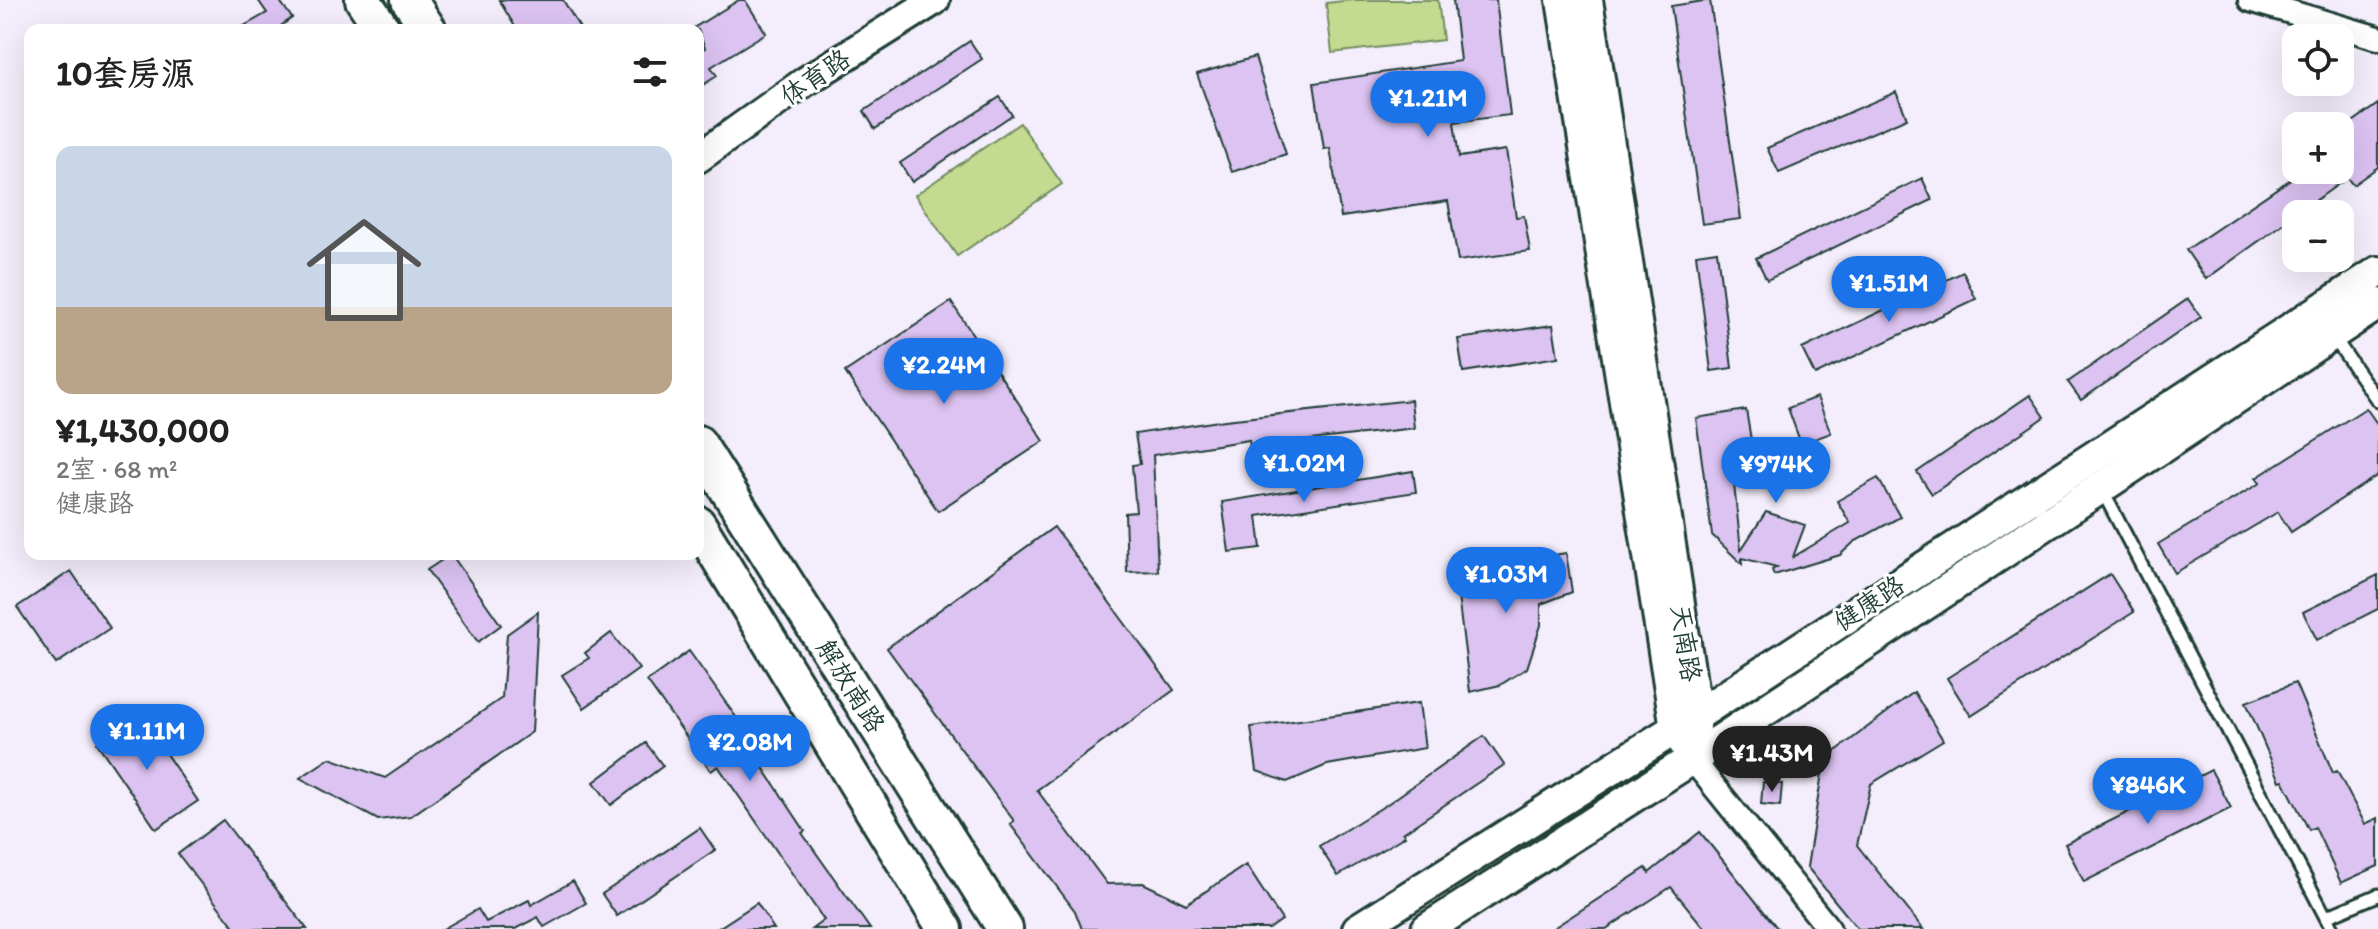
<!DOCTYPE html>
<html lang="zh">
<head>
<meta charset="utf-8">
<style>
  :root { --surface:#fff; --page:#f6f6f6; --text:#222; --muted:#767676; --line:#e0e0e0; --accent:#1a73e8 }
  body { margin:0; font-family:Itim,"LXGW WenKai TC",sans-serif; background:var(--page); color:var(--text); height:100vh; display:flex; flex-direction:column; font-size:30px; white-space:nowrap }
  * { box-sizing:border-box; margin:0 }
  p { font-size:26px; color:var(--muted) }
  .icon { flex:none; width:44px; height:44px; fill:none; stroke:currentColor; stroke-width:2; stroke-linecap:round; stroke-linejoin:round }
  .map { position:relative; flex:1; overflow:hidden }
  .drawer { position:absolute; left:24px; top:24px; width:680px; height:536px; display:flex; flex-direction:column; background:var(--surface); border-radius:16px; box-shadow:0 8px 32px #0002 }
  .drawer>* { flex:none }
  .controls { position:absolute; left:2282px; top:24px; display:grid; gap:16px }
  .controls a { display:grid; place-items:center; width:72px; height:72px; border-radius:16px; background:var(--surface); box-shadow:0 8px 32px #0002; font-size:40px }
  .price { position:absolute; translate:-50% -68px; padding:0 18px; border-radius:28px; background:var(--accent); color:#fff; font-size:26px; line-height:52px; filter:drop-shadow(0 2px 4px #0008) }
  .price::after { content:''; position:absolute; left:50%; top:48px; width:24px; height:18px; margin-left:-12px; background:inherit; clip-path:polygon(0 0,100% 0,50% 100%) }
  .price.selected { background:#222; color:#fff }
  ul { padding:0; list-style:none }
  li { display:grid; align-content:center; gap:16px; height:424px; padding:0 32px }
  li+li { border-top:2px solid var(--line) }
  li span { display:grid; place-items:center; height:248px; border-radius:16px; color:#555 }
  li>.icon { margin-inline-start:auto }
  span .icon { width:144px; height:144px; fill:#fffc; stroke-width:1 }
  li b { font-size:34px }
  h2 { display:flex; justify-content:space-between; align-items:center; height:96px; padding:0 32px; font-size:34px }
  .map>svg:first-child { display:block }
  .green { fill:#c4da90; stroke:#728c62; stroke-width:2 }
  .building { fill:#dcc3f2; stroke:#1f3d34; stroke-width:2 }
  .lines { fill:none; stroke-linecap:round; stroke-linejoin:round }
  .service-casing { stroke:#1f3d34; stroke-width:17 }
  .minor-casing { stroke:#1f3d34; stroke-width:28 }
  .tertiary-casing { stroke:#1f3d34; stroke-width:34 }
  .secondary-casing { stroke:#1f3d34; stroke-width:36 }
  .primary-casing { stroke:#1f3d34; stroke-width:40 }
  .service { stroke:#fff; stroke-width:11 }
  .minor { stroke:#fff; stroke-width:22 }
  .tertiary { stroke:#fff; stroke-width:28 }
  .secondary { stroke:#fff; stroke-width:30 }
  .primary { stroke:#fff; stroke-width:34 }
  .labels { text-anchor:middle; stroke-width:6; stroke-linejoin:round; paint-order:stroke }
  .street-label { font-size:26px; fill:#1f3d34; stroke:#fff }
</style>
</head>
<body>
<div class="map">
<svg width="2378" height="929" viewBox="0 0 2378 929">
  <rect width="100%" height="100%" fill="#f4edfb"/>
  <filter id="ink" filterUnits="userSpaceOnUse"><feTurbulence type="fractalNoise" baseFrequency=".0125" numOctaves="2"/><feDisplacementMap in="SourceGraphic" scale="16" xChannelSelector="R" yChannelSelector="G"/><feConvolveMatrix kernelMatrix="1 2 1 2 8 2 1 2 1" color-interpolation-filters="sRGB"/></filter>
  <g filter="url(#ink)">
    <!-- green -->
    <g class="green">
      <path d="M1353,0h85l5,40 -111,13 -6,-50z"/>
      <path d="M1020,123l42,61 -105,72 -42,-61z"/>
    </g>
    <!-- building -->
    <g class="building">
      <path d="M258,0h21l13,18 -17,12h-38l30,-17z"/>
      <path d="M499,0h64l18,30h-64z"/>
      <path d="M739,0h6l21,33 -55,34 6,9 -19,12v-43l3,5 4,-2 -7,-18 -6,-1z"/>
      <path d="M1453,0h43l14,115 -56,7 5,35 47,-7 10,67 8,-1 6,35 -72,10 -10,-60 -107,16 -11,-69 -6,1 -10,-66 146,-22z"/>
      <path d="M1710,0l31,219 -39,5 -31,-218z"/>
      <path d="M970,41l12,18 -107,70 -11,-18z"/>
      <path d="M1255,57l31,97 -54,18 -35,-98z"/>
      <path d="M1896,92l11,26 -128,55 -12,-25z"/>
      <path d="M1000,97l12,18 -100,67 -12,-19z"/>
      <path d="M2378,104v63l-25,18 -6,-7 -141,101 -20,-29 118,-80h36v-39z"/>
      <path d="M1922,178l10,22 -165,80 -11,-22z"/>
      <path d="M1717,251l15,117 -21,3 -15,-117z"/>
      <path d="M1963,272l13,27 -161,76 -13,-26z"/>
      <path d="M2188,299l13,18 -120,83 -13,-18z"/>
      <path d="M951,302l93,139 -106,70 -93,-139z"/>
      <path d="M1553,325l5,32 -95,15 -5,-33z"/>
      <path d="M2030,395l15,22 -113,77 -15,-22z"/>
      <path d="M1817,397l14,36 -30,11 -13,-36z"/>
      <path d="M1411,400l3,28 -164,19 -1,-7 -96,15 5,116 -31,1 -2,-59 11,-1 -4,-47 8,-1 -5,-30 90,-14z"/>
      <path d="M2366,408l12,17v50l-87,57 -13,-20 -103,61 -17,-29 102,-61 -4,-5z"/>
      <path d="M1746,410l7,42 -22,4 10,94 25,-38 39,13 -12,32 57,-34 -13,-22 41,-23 22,39 -46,25 -14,13 -66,20 -2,-5 5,-3 -35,-9v6l-30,-29 -16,-117z"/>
      <path d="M1413,471l3,21 -159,24 4,32 -32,4 -7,-50z"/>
      <path d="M1054,527l120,163 -137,100 70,94 36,-1 43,21 60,-39 36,55 -13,9h-187l-7,-18 -65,-87 4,-3 -127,-173z"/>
      <path d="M1566,553l6,39 -31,12v21l-14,43 -27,17 -30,7 -15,-120z"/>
      <path d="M451,554l50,71 -23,17 -51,-72z"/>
      <path d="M71,571l39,57 -54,36 -39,-57z"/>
      <path d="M2110,574l24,38 -163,104 -24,-38z"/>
      <path d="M2378,575v34l-61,31 -14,-28z"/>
      <path d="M538,612l-6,120 -121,84 -33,4 -78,-42 30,-20 55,20 117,-80 5,-64z"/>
      <path d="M611,633l28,36 -55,39 -22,-33 27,-17 -4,-5z"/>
      <path d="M689,651l64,90 -5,4 57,86 -3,2 68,96h-58l12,-9 -106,-154 -7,5 -64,-90z"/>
      <path d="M2295,683l38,90 4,-2 28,53 13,-6v48l-37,17 -26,-56 -6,3 -26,-50 -3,1 -34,-79z"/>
      <path d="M1914,692l29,48 -72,44 -14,61 66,84h-65l-51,-62 17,-107z"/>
      <path d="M1419,703l6,45 -98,17 -40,17 -30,-11 -6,-44z"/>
      <path d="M139,714l59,87 -42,28 -59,-86z"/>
      <path d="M1484,736l20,29 -101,68 2,3 -67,40 -19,-30 67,-41z"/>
      <path d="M646,743l17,23 -52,39 -17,-23z"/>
      <path d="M2211,770l20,38 -147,74 -19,-38z"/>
      <path d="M1763,782l19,2 -2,22 -19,-2z"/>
      <path d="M223,820l84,109h-71l-58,-75z"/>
      <path d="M700,828l15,22 -98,66 -15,-22z"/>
      <path d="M1700,832l78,97h-73l-34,-42 -65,42h-54l94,-61 3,5z"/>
      <path d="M573,881l13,22 -42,24 -6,-10 -23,12h-72l35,-20 8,13 43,-22 2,5z"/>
      <path d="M757,903l17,26h-57z"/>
    </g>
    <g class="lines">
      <!-- service casing -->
      <g class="service-casing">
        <g id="service">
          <path d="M2332,335l46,66"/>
          <path d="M2102,490l230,439"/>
          <path d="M2326,917l52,-22"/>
        </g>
      </g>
      <!-- minor casing -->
      <g class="minor-casing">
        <g id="minor">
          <path d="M2250,0l128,38"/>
          <path d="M1692,759l137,170"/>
        </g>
      </g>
      <!-- tertiary casing -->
      <g class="tertiary-casing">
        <g id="tertiary">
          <path d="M1561,0l114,728 17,31"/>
          <path d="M1588,0l109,715 -2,20"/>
          <path d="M698,158l108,-77 129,-81"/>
        </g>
      </g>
      <!-- secondary casing -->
      <g class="secondary-casing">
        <g id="secondary">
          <path d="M1358,929l339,-214 681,-443"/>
          <path d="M1427,929l265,-170 686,-455"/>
        </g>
      </g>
      <!-- primary casing -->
      <g class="primary-casing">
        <g id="primary">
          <path d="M363,0l20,30"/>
          <path d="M409,0l20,30"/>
          <path d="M698,443l307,486"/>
          <path d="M698,524l247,405"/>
        </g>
      </g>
      <!-- service -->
      <use href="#service" class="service"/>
      <!-- minor -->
      <use href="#minor" class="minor"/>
      <!-- tertiary -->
      <use href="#tertiary" class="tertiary"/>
      <!-- secondary -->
      <use href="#secondary" class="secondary"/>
      <!-- primary -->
      <use href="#primary" class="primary"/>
    </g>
  </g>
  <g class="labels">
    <!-- street labels -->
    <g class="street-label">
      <text transform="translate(815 77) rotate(-34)" y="9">体育路</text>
      <text transform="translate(1869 603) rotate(-33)" y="9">健康路</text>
      <text transform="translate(1686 643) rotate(81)" y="9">天南路</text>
      <text transform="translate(851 686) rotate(58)" y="9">解放南路</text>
    </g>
  </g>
</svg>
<div class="controls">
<a><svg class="icon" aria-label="locate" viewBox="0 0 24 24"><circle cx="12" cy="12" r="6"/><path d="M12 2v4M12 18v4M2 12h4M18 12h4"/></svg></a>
<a>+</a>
<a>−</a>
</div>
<b class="price" style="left:1428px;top:139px">¥1.21M</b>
<b class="price" style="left:1889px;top:324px">¥1.51M</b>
<b class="price" style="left:944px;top:406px">¥2.24M</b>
<b class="price" style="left:1304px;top:504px">¥1.02M</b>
<b class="price" style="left:1776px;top:505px">¥974K</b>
<b class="price" style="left:1506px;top:615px">¥1.03M</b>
<b class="price" style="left:147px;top:772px">¥1.11M</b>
<b class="price" style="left:750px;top:783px">¥2.08M</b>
<b class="price selected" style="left:1772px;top:794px">¥1.43M</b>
<b class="price" style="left:2148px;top:826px">¥846K</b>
<section class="drawer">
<h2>10套房源<svg class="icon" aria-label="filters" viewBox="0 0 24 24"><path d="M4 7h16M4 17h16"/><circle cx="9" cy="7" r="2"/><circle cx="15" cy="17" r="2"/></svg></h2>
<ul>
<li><span style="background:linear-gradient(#c9d6e8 65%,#b9a48a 0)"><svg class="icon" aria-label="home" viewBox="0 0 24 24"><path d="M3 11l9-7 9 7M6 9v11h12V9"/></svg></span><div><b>¥1,430,000</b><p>2室 · 68 m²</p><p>健康路</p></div></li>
</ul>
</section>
</div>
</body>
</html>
